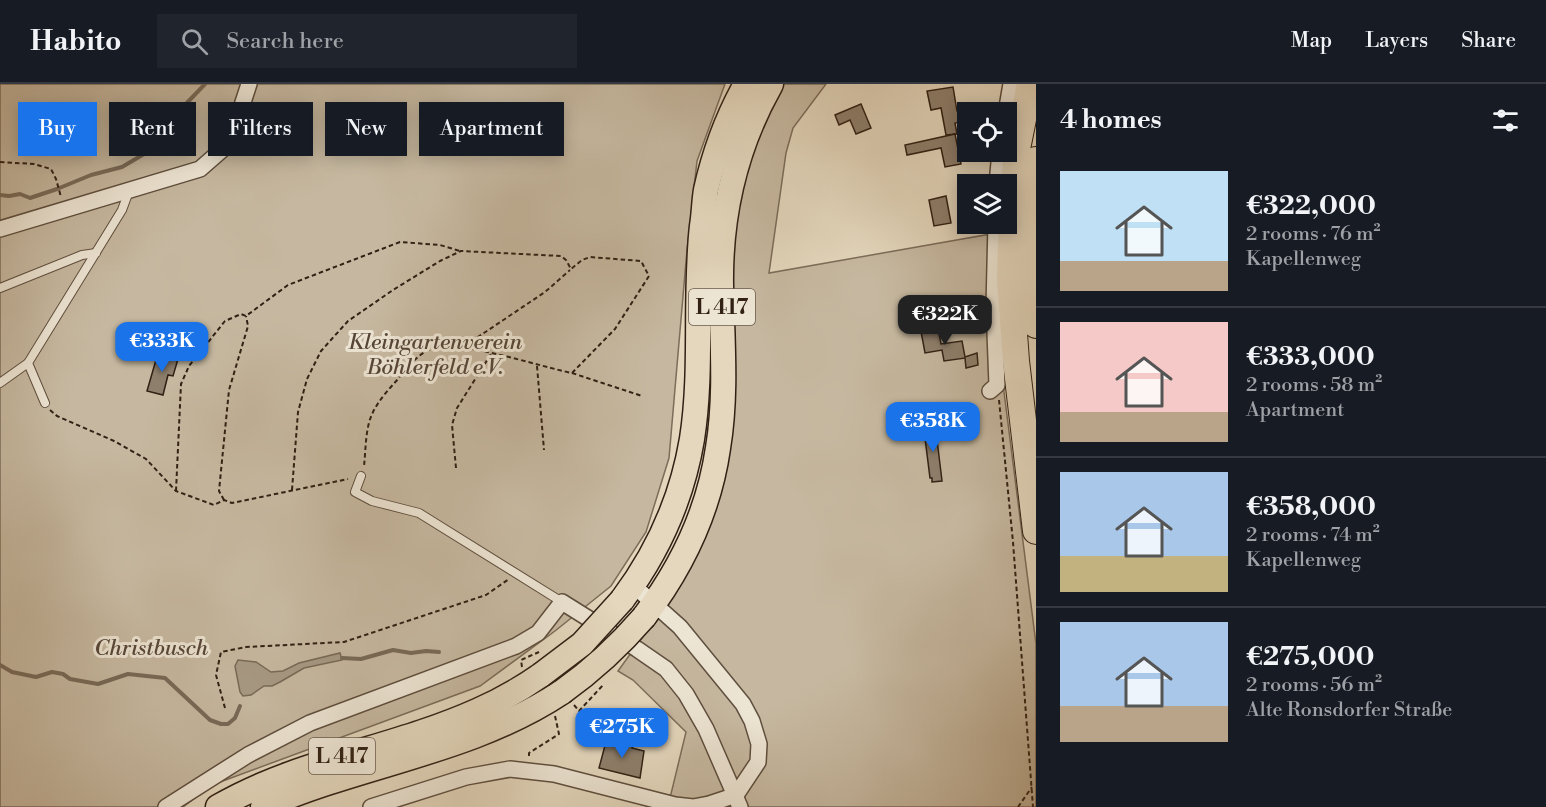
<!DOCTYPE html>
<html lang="en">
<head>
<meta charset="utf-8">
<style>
  :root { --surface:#171b24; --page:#20242c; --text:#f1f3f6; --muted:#9ea1a6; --line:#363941; --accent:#1a73e8 }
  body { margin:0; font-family:"Libre Bodoni",serif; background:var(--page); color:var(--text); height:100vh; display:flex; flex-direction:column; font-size:22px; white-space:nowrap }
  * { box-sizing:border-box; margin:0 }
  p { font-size:20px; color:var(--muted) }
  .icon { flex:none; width:33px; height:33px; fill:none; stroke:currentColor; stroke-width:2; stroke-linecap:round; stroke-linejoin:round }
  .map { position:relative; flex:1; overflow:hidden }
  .sheet { display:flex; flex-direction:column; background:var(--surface); width:510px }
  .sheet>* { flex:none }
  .hud { position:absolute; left:18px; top:18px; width:570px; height:54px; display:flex; gap:12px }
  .fabs { position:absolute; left:957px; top:18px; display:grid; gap:12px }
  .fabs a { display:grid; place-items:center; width:60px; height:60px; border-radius:0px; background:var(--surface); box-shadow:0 3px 15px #0003; font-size:30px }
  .price { position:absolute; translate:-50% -51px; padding:0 14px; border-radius:12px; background:var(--accent); color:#fff; font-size:20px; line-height:39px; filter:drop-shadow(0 2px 3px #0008) }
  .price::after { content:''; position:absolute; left:50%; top:36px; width:18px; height:14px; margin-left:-9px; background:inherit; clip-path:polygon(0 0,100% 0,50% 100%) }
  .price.active { background:#222; color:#fff }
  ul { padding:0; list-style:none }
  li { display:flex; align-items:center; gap:18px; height:150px; padding:0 24px }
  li+li { border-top:2px solid var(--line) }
  li span { display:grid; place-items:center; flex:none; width:168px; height:120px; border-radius:0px; color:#555 }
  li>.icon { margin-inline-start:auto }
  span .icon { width:72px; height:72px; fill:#fffc; stroke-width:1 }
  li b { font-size:26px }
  h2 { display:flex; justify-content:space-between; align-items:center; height:72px; padding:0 24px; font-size:26px }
  .chip { padding:0 21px; border-radius:0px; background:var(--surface); box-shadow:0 3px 15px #0003; font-size:21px; line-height:54px }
  .chip.active { background:var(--accent); color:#fff }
  header { display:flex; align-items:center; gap:36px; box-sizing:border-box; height:84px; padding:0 30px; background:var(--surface); border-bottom:2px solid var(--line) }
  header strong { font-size:28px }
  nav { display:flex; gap:33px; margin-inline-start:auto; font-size:21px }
  .search { width:420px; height:54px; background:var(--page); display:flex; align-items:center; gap:15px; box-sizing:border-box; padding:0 21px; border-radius:0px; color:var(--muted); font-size:22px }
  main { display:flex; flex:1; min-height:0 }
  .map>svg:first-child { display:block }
  .green { fill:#c6b8a0; stroke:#7c6c5a; stroke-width:1.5 }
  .water { fill:#a79984; stroke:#786957; stroke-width:1.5 }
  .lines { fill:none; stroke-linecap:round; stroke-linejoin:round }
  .stream { stroke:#786957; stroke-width:4 }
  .building { fill:#8e7f6c; stroke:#312014; stroke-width:1.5 }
  .service-casing { stroke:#5e4e3e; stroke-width:10 }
  .minor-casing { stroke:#5e4e3e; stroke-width:18 }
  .primary-casing { stroke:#312014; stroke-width:27 }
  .trunk-casing { stroke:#312014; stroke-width:28 }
  .path { stroke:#312014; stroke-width:2; stroke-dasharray:4.5 3; stroke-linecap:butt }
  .service { stroke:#ede5d4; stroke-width:8 }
  .minor { stroke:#ede5d4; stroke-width:15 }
  .primary { stroke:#e4d7bd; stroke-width:24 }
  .trunk { stroke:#e4d7bd; stroke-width:26 }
  .primary-bridge-casing { stroke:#312014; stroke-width:27; stroke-linecap:butt }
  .primary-bridge { stroke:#e4d7bd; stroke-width:24 }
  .labels { text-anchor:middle; stroke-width:6; stroke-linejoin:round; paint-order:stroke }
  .shield { fill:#ede5d4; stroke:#695b4e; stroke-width:1.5 }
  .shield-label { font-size:21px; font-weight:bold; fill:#312014 }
  .park-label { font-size:22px; font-style:italic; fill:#564637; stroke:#ede5d4 }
</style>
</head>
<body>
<header>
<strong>Habito</strong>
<div class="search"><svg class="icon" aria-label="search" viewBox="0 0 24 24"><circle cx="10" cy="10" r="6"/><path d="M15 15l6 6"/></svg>Search here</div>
<nav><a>Map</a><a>Layers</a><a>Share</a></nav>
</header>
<main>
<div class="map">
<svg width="1036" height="723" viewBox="0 0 1036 723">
  <rect width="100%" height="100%" fill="#e4d7bd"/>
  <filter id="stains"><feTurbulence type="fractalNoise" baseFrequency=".00333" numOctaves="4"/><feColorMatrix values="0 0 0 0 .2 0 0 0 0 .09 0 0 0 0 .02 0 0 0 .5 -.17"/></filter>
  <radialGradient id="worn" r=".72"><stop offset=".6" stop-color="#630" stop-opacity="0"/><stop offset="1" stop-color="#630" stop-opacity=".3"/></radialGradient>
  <!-- green -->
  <g class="green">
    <path d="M0,0h725l-28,77 -10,89 -18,208 -23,74 -35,54 -56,45 -75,55 -268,99 -29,22h-183z"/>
    <path d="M779,0h47l-33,44 -7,25 -17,120 222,-39 13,158 32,252v163h-377l12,-13 15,-62 -53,-52 -15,-9 57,-79 43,-93 16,-294z"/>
  </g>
  <!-- water -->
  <path class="water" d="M340,569l2,7 -38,8 -24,14 -8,4h-8l-13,9 -8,1 -3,-4 -5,-26 3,-6 18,2 15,10 12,-1 16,-8z"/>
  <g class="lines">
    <!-- stream -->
    <g class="stream">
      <path d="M0,111l9,1 11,-2 10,4 27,-9 34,-14 31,-8 34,-20 26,-39 23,-24"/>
      <path d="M342,574l19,1 32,-9 18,3 15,-2 13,1"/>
      <path d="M0,581l12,7 24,5 16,-5 11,2 7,5 28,5 30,-10 37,4 45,42 11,4h7l7,-6 5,-12"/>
    </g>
  </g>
  <!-- building -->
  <g class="building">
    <path d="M953,3l4,24 11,-1v11l-13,2 2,11 -11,1 -5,-27 -10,2 -4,-19z"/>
    <path d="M861,20l10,24 -15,6 -6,-14 -11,5 -4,-10z"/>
    <path d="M955,50l6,30 -16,3 -4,-19 -34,7 -2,-10z"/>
    <path d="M946,112l5,27 -17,3 -5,-26z"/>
    <path d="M937,238l4,22 21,-3 3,16 12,-4 1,12 -12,3 -1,-10 -21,3 -2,-11 -17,3 -5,-27z"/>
    <path d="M158,269l20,6 -5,17 -5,-1 -5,20 -16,-4z"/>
    <path d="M935,339l7,58 -10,1v-4h-2l-6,-48 1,-5z"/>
    <path d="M602,627l10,3 -2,9 -10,-2z"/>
    <path d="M607,654l26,7 -1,3 12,3 -4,27 -41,-10z"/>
  </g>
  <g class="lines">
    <!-- service casing -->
    <g class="service-casing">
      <g id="service">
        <path d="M0,204l82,-33 14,-2"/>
        <path d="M0,299l28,-20"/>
        <path d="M45,319l-17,-40 94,-153 7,-19"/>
        <path d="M361,392l-6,16 17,9 47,12 143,89"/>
      </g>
    </g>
    <!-- minor casing -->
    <g class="minor-casing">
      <g id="minor">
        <path d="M1006,29l5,-29"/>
        <path d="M997,100l3,-32"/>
        <path d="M0,145l200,-60 24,-21 8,-12 17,-52"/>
        <path d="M990,307l7,-6 -3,-78 2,-83"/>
        <path d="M166,723l82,-52 62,-32 206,-77 22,-13 24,-31 75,47 29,20 20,25 20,35 34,78"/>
        <path d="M371,723l95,-30 44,-8 44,5 121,31 18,2 16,-3 27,-9 22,-33 1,-18 -7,-23 -9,-17 -63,-77 -47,-42"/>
      </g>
    </g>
    <!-- primary casing -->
    <g class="primary-casing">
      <g id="primary">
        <path d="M622,516c36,-48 60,-101 70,-161 11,-70 2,-142 10,-213 2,-12 2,-24 4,-36 8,-36 22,-74 40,-106"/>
        <path d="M644,533c38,-50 65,-106 74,-169 9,-54 4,-109 3,-163 -1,-72 15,-139 50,-201"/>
        <path d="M218,723c81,-47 174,-58 259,-96 23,-10 44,-22 64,-36"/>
        <path d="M263,723c98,-43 209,-55 299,-115"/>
      </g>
    </g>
    <!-- trunk casing -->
    <g class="trunk-casing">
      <g id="trunk">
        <path d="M1030,0l-13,65 -5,64 -2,66 6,82 20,170"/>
        <path d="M1036,76l-4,110 4,55"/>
      </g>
    </g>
    <!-- path -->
    <g class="path">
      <path d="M0,78l34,2 17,5 5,10 5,18"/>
      <path d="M468,265l7,-10 70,-47 25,-22"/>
      <path d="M537,282l7,84"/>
      <path d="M572,289l70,23"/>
      <path d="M999,316l14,142 20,265"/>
      <path d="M50,326l7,6 57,25 32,18 30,32 38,14 10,-5 8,3 116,-24"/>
      <path d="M456,384l-4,-43 5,-17 34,-54"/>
      <path d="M292,406l6,-78 9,-33 14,-28 27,-30 45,-31 47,-29 21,-10 100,5 5,4 5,9 11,-9 8,-3 51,4 8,15 -34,53 -43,44c-30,-6 -110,-32 -135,-26 -17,4 -29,19 -39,32 -9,10 -19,21 -25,33 -8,16 -7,37 -9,54"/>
      <path d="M176,407l5,-107 8,-18 36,-45 16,-7 5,2 42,-31 112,-43 40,3 20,6"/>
      <path d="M224,416l-5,-9 10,-101 19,-64 -2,-10"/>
      <path d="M522,583l-1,-7 18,-8"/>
      <path d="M574,621l5,6 25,-27"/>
      <path d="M225,624l-9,-33 5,-23 25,-5 98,-5 142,-47 23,-16"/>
      <path d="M529,672v-3l30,-19 -4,-18"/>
      <path d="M1018,723l14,-20"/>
    </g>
    <!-- service -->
    <use href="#service" class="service"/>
    <!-- minor -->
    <use href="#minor" class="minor"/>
    <!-- primary -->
    <use href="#primary" class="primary"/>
    <!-- trunk -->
    <use href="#trunk" class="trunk"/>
    <!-- primary-bridge casing -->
    <g class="primary-bridge-casing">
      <g id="primary-bridge">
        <path d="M541,591l41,-31 40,-44"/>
        <path d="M562,608c31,-22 57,-46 82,-75"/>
      </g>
    </g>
    <!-- primary-bridge -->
    <use href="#primary-bridge" class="primary-bridge"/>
  </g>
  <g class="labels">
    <!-- shield labels -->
    <g class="shield">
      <rect x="689" y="205" width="66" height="36" rx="4.5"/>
      <rect x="309" y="654" width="66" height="36" rx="4.5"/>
    </g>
    <g class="shield-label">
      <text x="722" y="230">L 417</text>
      <text x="342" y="679">L 417</text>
    </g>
    <!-- park labels -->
    <g class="park-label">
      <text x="435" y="265">Kleingartenverein<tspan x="435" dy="25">Böhlerfeld e.V.</tspan></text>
      <text x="151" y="571">Christbusch</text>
    </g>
  </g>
  <rect width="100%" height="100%" filter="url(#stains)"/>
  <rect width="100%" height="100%" fill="url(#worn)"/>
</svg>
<div class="fabs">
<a><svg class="icon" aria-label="locate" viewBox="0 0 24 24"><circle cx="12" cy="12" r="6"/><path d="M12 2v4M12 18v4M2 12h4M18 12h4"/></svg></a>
<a><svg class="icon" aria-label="layers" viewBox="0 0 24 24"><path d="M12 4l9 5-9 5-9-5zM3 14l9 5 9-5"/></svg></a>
</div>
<b class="price active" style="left:945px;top:262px">€322K</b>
<b class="price" style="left:162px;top:289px">€333K</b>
<b class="price" style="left:933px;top:369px">€358K</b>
<b class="price" style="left:622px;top:675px">€275K</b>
<div class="hud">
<a class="chip active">Buy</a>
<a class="chip">Rent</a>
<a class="chip">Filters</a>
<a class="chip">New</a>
<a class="chip">Apartment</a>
</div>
</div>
<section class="sheet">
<h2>4 homes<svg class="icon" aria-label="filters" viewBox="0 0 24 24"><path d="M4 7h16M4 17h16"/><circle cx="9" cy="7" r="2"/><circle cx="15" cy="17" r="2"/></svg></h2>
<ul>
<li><span style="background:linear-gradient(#bfe0f5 75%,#b9a48a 0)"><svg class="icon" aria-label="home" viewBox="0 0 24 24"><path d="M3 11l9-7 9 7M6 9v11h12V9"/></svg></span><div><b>€322,000</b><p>2 rooms · 76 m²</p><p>Kapellenweg</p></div></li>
<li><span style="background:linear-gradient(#f6c9c9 75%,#b9a48a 0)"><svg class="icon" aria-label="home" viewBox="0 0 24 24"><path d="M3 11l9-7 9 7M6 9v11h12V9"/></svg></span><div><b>€333,000</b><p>2 rooms · 58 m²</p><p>Apartment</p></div></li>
<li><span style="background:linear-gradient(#a9c7e8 70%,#c2b280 0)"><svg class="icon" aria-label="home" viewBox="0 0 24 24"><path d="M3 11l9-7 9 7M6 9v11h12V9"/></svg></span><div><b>€358,000</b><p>2 rooms · 74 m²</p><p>Kapellenweg</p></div></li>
<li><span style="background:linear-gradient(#a9c7e8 70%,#b9a48a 0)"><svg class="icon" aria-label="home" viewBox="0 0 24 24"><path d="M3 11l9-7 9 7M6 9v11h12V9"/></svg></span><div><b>€275,000</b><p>2 rooms · 56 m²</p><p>Alte Ronsdorfer Straße</p></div></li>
</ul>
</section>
</main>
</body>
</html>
